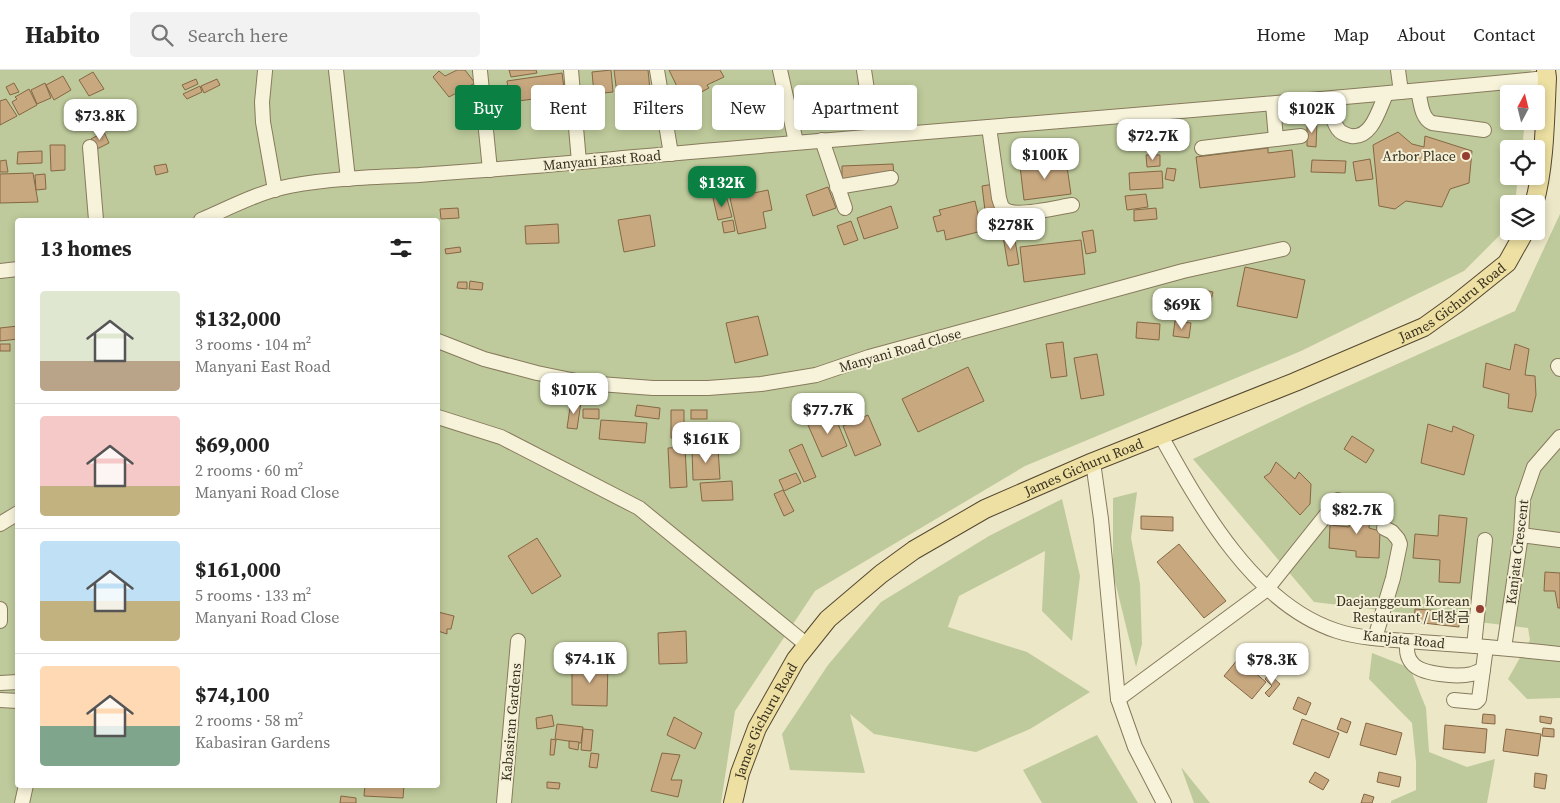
<!DOCTYPE html>
<html lang="en">
<head>
<meta charset="utf-8">
<style>
  :root { --surface:#fff; --page:#f2f2f2; --text:#222; --muted:#767676; --line:#e0e0e0; --accent:#0b8043 }
  body { margin:0; font-family:"Source Serif 4","Noto Sans KR",serif; background:var(--page); color:var(--text); height:100vh; display:flex; flex-direction:column; font-size:19px; white-space:nowrap }
  * { box-sizing:border-box; margin:0 }
  p { font-size:16px; color:var(--muted) }
  .icon { flex:none; width:28px; height:28px; fill:none; stroke:currentColor; stroke-width:2; stroke-linecap:round; stroke-linejoin:round }
  .map { position:relative; flex:1; overflow:hidden }
  .details { position:absolute; left:15px; top:148px; width:425px; height:570px; display:flex; flex-direction:column; background:var(--surface); border-radius:5px; box-shadow:0 2px 8px #0003 }
  .details>* { flex:none }
  .guide { position:absolute; left:455px; top:15px; width:475px; height:45px; display:flex; gap:10px }
  .needle { width:32px; rotate:7deg }
  .tools { position:absolute; left:1500px; top:15px; display:grid; gap:10px }
  .tools a { display:grid; place-items:center; width:45px; height:45px; border-radius:5px; background:var(--surface); box-shadow:0 2px 8px #0003; font-size:25px }
  .price { position:absolute; translate:-50% -42px; padding:0 11px; border-radius:10px; background:#fff; color:#222; font-size:16px; line-height:32px; filter:drop-shadow(0 1px 2px #0008) }
  .price::after { content:''; position:absolute; left:50%; top:30px; width:15px; height:11px; margin-left:-8px; background:inherit; clip-path:polygon(0 0,100% 0,50% 100%) }
  .price.on { background:var(--accent); color:#fff }
  ul { padding:0; list-style:none }
  li { display:flex; align-items:center; gap:15px; height:125px; padding:0 25px }
  li+li { border-top:1px solid var(--line) }
  li span { display:grid; place-items:center; flex:none; width:140px; height:100px; border-radius:5px; color:#555 }
  li>.icon { margin-inline-start:auto }
  span .icon { width:60px; height:60px; fill:#fffc; stroke-width:1 }
  li b { font-size:21px }
  h2 { display:flex; justify-content:space-between; align-items:center; height:60px; padding:0 25px; font-size:21px }
  .tag { padding:0 18px; border-radius:5px; background:var(--surface); box-shadow:0 2px 8px #0003; font-size:18px; line-height:45px }
  .tag.on { background:var(--accent); color:#fff }
  header { display:flex; align-items:center; gap:30px; box-sizing:border-box; height:70px; padding:0 25px; background:var(--surface); border-bottom:1px solid var(--line) }
  header strong { font-size:24px }
  nav { display:flex; gap:28px; margin-inline-start:auto; font-size:18px }
  .search { width:350px; height:45px; background:var(--page); display:flex; align-items:center; gap:12px; box-sizing:border-box; padding:0 18px; border-radius:5px; color:var(--muted); font-size:19px }
  .map>svg:first-child { display:block }
  .green { fill:#beca9b; fill-rule:evenodd }
  .building { fill:#c8a87f; stroke:#856744 }
  .lines { fill:none; stroke-linecap:round; stroke-linejoin:round }
  .minor-casing { stroke:#877a5d; stroke-width:16 }
  .major-casing { stroke:#554731; stroke-width:20 }
  .minor { stroke:#f7f3da; stroke-width:14 }
  .major { stroke:#ede0a2; stroke-width:18 }
  .poi-dot { fill:#933e30; stroke:#f4f0d6; stroke-width:2 }
  .labels { text-anchor:middle; stroke-width:4; stroke-linejoin:round; paint-order:stroke }
  .poi-label { font-size:14px; fill:#382f20; stroke:#f4f0d6; text-anchor:end }
  .street-label { font-size:14px; fill:#382f20; stroke:#f4f0d6 }
</style>
</head>
<body>
<header>
<strong>Habito</strong>
<div class="search"><svg class="icon" aria-label="search" viewBox="0 0 24 24"><circle cx="10" cy="10" r="6"/><path d="M15 15l6 6"/></svg>Search here</div>
<nav><a>Home</a><a>Map</a><a>About</a><a>Contact</a></nav>
</header>
<div class="map">
<svg width="1560" height="733" viewBox="0 0 1560 733">
  <rect width="100%" height="100%" fill="#ece7c7"/>
  <!-- green -->
  <g class="green">
    <path d="M0,0h1531l-3,24h-19v27h16l-3,28h-13v27h9l-3,28h-6v22l-45,45 -163,80 -276,115 -210,125 -80,120 -14,92h-721zM18,150h420v565h-420z"/>
    <path d="M1560,144v484l-33,1 -19,-20 22,-39 -2,-12 -214,-26 -121,-143 113,-54 209,-94z"/>
    <path d="M1137,422l-6,46 9,46 2,60 -6,23 -23,-94v-75z"/>
    <path d="M1062,429l18,77 -8,65 -30,-30 3,-60 -86,45 -11,31 79,25 63,40 -60,37 -54,23 -102,-18 -24,-20 15,59 -75,-3 -8,-36 46,-69 53,-63 108,-66z"/>
    <path d="M1372,583l38,15 16,40 3,44 38,15 28,-8 -8,44h-96v-2l25,-11v-28l-4,-39 -43,-44z"/>
    <path d="M1097,665l41,68h-96l-19,-33z"/>
    <path d="M1181,697l29,36h-16z"/>
  </g>
  <!-- building -->
  <g class="building">
    <path d="M457,0h8l10,13 -26,14 -16,-20 6,-6 6,5z"/>
    <path d="M509,0h27l1,3 -26,4z"/>
    <path d="M611,0l2,22 -19,2 -2,-22z"/>
    <path d="M614,0h34l2,20 -33,4z"/>
    <path d="M669,0h51l4,7 -17,8 2,3 -25,13z"/>
    <path d="M93,2l11,17 -15,7 -10,-16z"/>
    <path d="M562,3l3,22 -55,7 -3,-21z"/>
    <path d="M63,6l8,14 -17,10 -8,-15z"/>
    <path d="M196,9l2,5 -13,6 -3,-5z"/>
    <path d="M217,9l3,6 -16,8 -3,-7z"/>
    <path d="M14,13l5,9 -9,3 -4,-8z"/>
    <path d="M45,13l6,15 -14,6 -6,-14z"/>
    <path d="M200,16l2,6 -15,7 -4,-5z"/>
    <path d="M29,19l8,16 -18,10 -7,-13 5,-3 -2,-2z"/>
    <path d="M6,29l11,17 -17,9v-24z"/>
    <path d="M1307,51l10,1 -1,25 -9,-1z"/>
    <path d="M104,62l5,11 -12,6 -6,-10z"/>
    <path d="M1398,62l14,12 12,3 1,-11 47,15 -3,32 -19,6 -8,18 -36,-6 -11,8 -16,-3 -6,-61z"/>
    <path d="M50,75h15v25l-14,1z"/>
    <path d="M1268,78v5l24,-3 3,27 -95,11 -4,-31z"/>
    <path d="M42,81v12l-25,1 1,-12z"/>
    <path d="M1146,85h14v11l-13,1z"/>
    <path d="M1370,89l3,20 -17,2 -3,-19z"/>
    <path d="M6,90l2,12h-8v-11z"/>
    <path d="M1066,90l5,34 -47,6 -4,-34z"/>
    <path d="M1312,90l34,1 -1,12 -34,-1z"/>
    <path d="M166,94l2,8 -12,3 -2,-9z"/>
    <path d="M893,94l1,12 -52,3v-13z"/>
    <path d="M1167,98l9,1 -2,12 -9,-2z"/>
    <path d="M1162,101l1,17 -33,2 -1,-17z"/>
    <path d="M33,103l5,29 -38,1v-29z"/>
    <path d="M45,104l1,15 -10,1 -1,-15z"/>
    <path d="M994,114l6,50 -12,1 -6,-49z"/>
    <path d="M828,117l8,21 -23,8 -7,-21z"/>
    <path d="M768,120l4,20 -9,2 3,16 -28,6 -8,-36z"/>
    <path d="M1146,124l2,13 -21,3 -2,-14z"/>
    <path d="M726,125l6,22 -14,3 -5,-22z"/>
    <path d="M975,131l7,30 -36,9 -2,-10 -7,2 -4,-15 8,-2 -2,-5z"/>
    <path d="M891,136l7,22 -34,11 -7,-21z"/>
    <path d="M458,138l1,10 -18,1 -1,-10z"/>
    <path d="M1156,138l1,11 -23,2v-11z"/>
    <path d="M650,145l5,31 -31,6 -6,-32z"/>
    <path d="M733,150l2,11 -11,2 -2,-11z"/>
    <path d="M851,151l7,19 -14,5 -7,-19z"/>
    <path d="M558,154l1,19 -33,1 -1,-18z"/>
    <path d="M1093,160l3,22 -10,2 -4,-22z"/>
    <path d="M1014,164l5,30 -11,2 -5,-30z"/>
    <path d="M1081,170l4,34 -61,8 -4,-35z"/>
    <path d="M460,177l1,5 -15,2 -1,-5z"/>
    <path d="M1245,197l60,13 -8,38 -60,-12z"/>
    <path d="M470,211l13,2 -1,7 -13,-1z"/>
    <path d="M458,212h9v7l-10,-1z"/>
    <path d="M1200,219l13,3 -5,21 -13,-3z"/>
    <path d="M758,246l10,39 -33,8 -9,-40z"/>
    <path d="M1175,251l16,2 -2,15 -16,-2z"/>
    <path d="M1137,252l23,2 -1,16 -23,-2z"/>
    <path d="M18,256v13l-18,2v-13z"/>
    <path d="M1063,272l4,34 -16,2 -5,-34z"/>
    <rect x="0" y="274" width="10" height="7"/>
    <path d="M1515,274l14,5 -4,26 10,1 1,19 -4,17 -24,-4 1,-14 -26,-7 3,-24 24,7z"/>
    <path d="M1097,284l7,41 -23,4 -7,-41z"/>
    <path d="M968,297l16,34 -66,31 -16,-33z"/>
    <path d="M571,331l10,1 -4,27 -10,-1z"/>
    <path d="M637,335l23,3 -1,11 -24,-3z"/>
    <path d="M583,339h16v10l-16,-1z"/>
    <path d="M671,340h13v29l-13,-1z"/>
    <rect x="691" y="340" width="16" height="9"/>
    <path d="M834,344l13,32 -25,11 -14,-32z"/>
    <path d="M868,345l13,30 -26,11 -12,-30z"/>
    <path d="M601,350l46,3 -2,20 -46,-4z"/>
    <path d="M1428,354l24,8 1,-6 21,9 -10,40 -43,-12z"/>
    <path d="M1352,366l22,14 -8,13 -22,-14z"/>
    <path d="M802,374l14,33 -12,5 -15,-32z"/>
    <path d="M685,377l2,40 -17,1 -2,-40z"/>
    <path d="M718,378l2,31 -27,1 -1,-31z"/>
    <path d="M1276,392l19,17 4,-7 12,12 -1,20 -10,11 -36,-38 6,-4z"/>
    <path d="M796,403l5,10 -17,8 -5,-11z"/>
    <path d="M732,411l1,19 -31,1 -2,-18z"/>
    <path d="M783,420l11,21 -10,5 -10,-22z"/>
    <path d="M1352,435l19,2 -2,21 11,3 -1,27 -23,-1v-6l-27,-3 1,-23 19,2z"/>
    <path d="M1439,445l28,3 -7,65 -21,-1 1,-22 -27,-2 2,-24 23,2z"/>
    <path d="M1141,446l32,1v14l-32,-2z"/>
    <path d="M537,468l24,38 -29,18 -24,-38z"/>
    <path d="M1179,474l47,57 -22,17 -47,-56z"/>
    <path d="M1545,502l15,1v35h-2l-3,-17h-11z"/>
    <path d="M1415,539l43,3 1,15 -45,-5z"/>
    <path d="M438,542l16,4 -3,13h-4v5l-9,-3z"/>
    <path d="M686,561l1,32 -28,1 -1,-31z"/>
    <path d="M1238,589l28,23 -14,17 -28,-23z"/>
    <path d="M572,592h36l-1,44 -35,-1z"/>
    <path d="M1269,604l11,10 -11,13 -4,-4 7,-7 -7,-7z"/>
    <path d="M1298,627l13,6 -5,12 -13,-6z"/>
    <path d="M1483,644l12,1v9l-13,-1z"/>
    <path d="M552,645l2,11 -17,3 -1,-11z"/>
    <path d="M1540,646l12,2 -1,6 -11,-2z"/>
    <path d="M674,647l28,16 -7,16 -28,-14z"/>
    <path d="M1341,648l10,4 -4,11 -10,-4z"/>
    <path d="M1302,649l37,14 -10,25 -36,-14z"/>
    <path d="M1366,653l36,10 -6,22 -36,-10z"/>
    <path d="M557,654l26,3 -2,16 -26,-4z"/>
    <path d="M1445,655l42,4 -2,24 -42,-4z"/>
    <path d="M1543,658l11,1v8l-12,-1z"/>
    <path d="M583,659l10,1 -2,21 -10,-1z"/>
    <path d="M1506,659l35,5 -3,22 -35,-5z"/>
    <path d="M551,669l5,1 -2,15h-4z"/>
    <path d="M569,671l10,1 -1,8 -9,-2z"/>
    <path d="M591,683l8,1 -2,14 -8,-1z"/>
    <path d="M662,683l18,2 -9,25h11l-4,17 -27,-6z"/>
    <path d="M1315,702l14,8 -6,10 -14,-8z"/>
    <path d="M1379,702l22,5 -2,10 -22,-5z"/>
    <path d="M1535,703l12,2 -2,14 -11,-2z"/>
    <path d="M547,712l13,1 -1,6 -12,-1z"/>
    <path d="M365,715h39l-1,13 -39,-2z"/>
    <path d="M1364,724l10,3 -2,6h-11z"/>
    <path d="M341,726l15,2v5h-16z"/>
  </g>
  <g class="lines">
    <!-- minor casing -->
    <g class="minor-casing">
      <g id="minor">
        <path d="M336,0l12,109"/>
        <path d="M571,0l8,92"/>
        <path d="M657,0l14,84"/>
        <path d="M780,0l16,72"/>
        <path d="M864,0l10,66"/>
        <path d="M1398,0l3,22"/>
        <path d="M265,1l-3,31 1,20 12,68"/>
        <path d="M480,1l10,99"/>
        <path d="M1418,21c3,11 3,27 14,32l52,7"/>
        <path d="M1327,29c3,9 5,22 11,30 3,4 8,6 13,7 21,3 28,-27 35,-42"/>
        <path d="M989,57l10,71c1,3 2,8 4,10 10,11 55,-1 69,-3"/>
        <path d="M1276,69l25,-3"/>
        <path d="M822,70l23,68"/>
        <path d="M90,77l6,73"/>
        <path d="M1202,78l74,-9 -3,-35"/>
        <path d="M837,117l54,-9"/>
        <path d="M201,150c30,-13 58,-28 89,-34 43,-8 87,-9 129,-11 68,-5 136,-10 204,-17 308,-28 616,-49 924,-80"/>
        <path d="M0,201l18,-2"/>
        <path d="M438,271l46,18 53,14 49,10 67,5h55l53,-4 55,-9 53,-18 314,-86 100,-22"/>
        <path d="M1558,296l2,3"/>
        <path d="M438,347l63,20 138,71 168,137"/>
        <path d="M1161,366c40,72 93,168 176,195 24,8 58,9 83,11 47,3 93,7 140,12"/>
        <path d="M1093,392l8,57 17,180 17,48 29,56"/>
        <path d="M0,454l18,-11"/>
        <path d="M1521,465l39,5"/>
        <path d="M0,551v-12"/>
        <path d="M1375,568l18,-60 7,-34 -2,-5 -6,-7 -8,-4"/>
        <path d="M1407,571c0,8 -1,15 5,22 9,12 46,14 60,11 3,-1 7,-3 11,-4"/>
        <path d="M1474,576l11,-106"/>
        <path d="M1504,578l17,-113 2,-36 11,-32 26,-30"/>
        <path d="M0,613l18,-1"/>
        <path d="M1118,629l149,-110 71,-89"/>
        <path d="M0,630l18,1"/>
        <path d="M1454,630l22,2 3,-3 7,-52"/>
        <path d="M22,733l4,-18"/>
        <path d="M504,733l14,-162"/>
      </g>
    </g>
    <!-- major casing -->
    <g class="major-casing">
      <g id="major">
        <path d="M1534,134c11,-38 11,-87 13,-126l-1,-8"/>
        <path id="s1" d="M733,733l7,-30 17,-45 39,-69 32,-40 53,-45 33,-24 71,-41 108,-47 202,-80 129,-55 32,-23 51,-41 18,-32"/>
      </g>
    </g>
    <!-- minor -->
    <use href="#minor" class="minor"/>
    <!-- major -->
    <use href="#major" class="major"/>
  </g>
  <!-- markers -->
  <g class="poi-dot">
    <circle cx="1466" cy="86" r="5"/>
    <circle cx="1480" cy="539" r="5"/>
  </g>
  <g class="labels">
    <!-- poi labels -->
    <g class="poi-label">
      <text x="1456" y="91">Arbor Place</text>
      <text x="1470" y="536">Daejanggeum Korean<tspan x="1470" dy="16">Restaurant / 대장금</tspan></text>
    </g>
    <!-- street labels -->
    <g class="street-label">
      <text transform="translate(602 90) rotate(-5)" y="5">Manyani East Road</text>
      <text dy="5" stroke="none"><textPath href="#s1" startOffset="914">James Gichuru Road</textPath></text>
      <text transform="translate(900 280) rotate(-16)" y="5">Manyani Road Close</text>
      <text dy="5" stroke="none"><textPath href="#s1" startOffset="509">James Gichuru Road</textPath></text>
      <text transform="translate(1517 482) rotate(-83)" y="5">Kanjata Crescent</text>
      <text transform="translate(1404 569) rotate(6)" y="5">Kanjata Road</text>
      <text dy="5" stroke="none"><textPath href="#s1" startOffset="89">James Gichuru Road</textPath></text>
      <text transform="translate(511 652) rotate(-85)" y="5">Kabasiran Gardens</text>
    </g>
  </g>
</svg>
<div class="tools">
<a><svg class="needle" viewBox="-14 -14 28 28"><path d="M0-13l5 13h-10z" fill="#e53935"/><path d="M0 13l5-13h-10z" fill="#767676"/></svg></a>
<a><svg class="icon" aria-label="locate" viewBox="0 0 24 24"><circle cx="12" cy="12" r="6"/><path d="M12 2v4M12 18v4M2 12h4M18 12h4"/></svg></a>
<a><svg class="icon" aria-label="layers" viewBox="0 0 24 24"><path d="M12 4l9 5-9 5-9-5zM3 14l9 5 9-5"/></svg></a>
</div>
<b class="price" style="left:1312px;top:64px">$102K</b>
<b class="price" style="left:100px;top:71px">$73.8K</b>
<b class="price" style="left:1153px;top:91px">$72.7K</b>
<b class="price" style="left:1045px;top:110px">$100K</b>
<b class="price on" style="left:722px;top:138px">$132K</b>
<b class="price" style="left:1011px;top:180px">$278K</b>
<b class="price" style="left:1182px;top:260px">$69K</b>
<b class="price" style="left:574px;top:345px">$107K</b>
<b class="price" style="left:828px;top:365px">$77.7K</b>
<b class="price" style="left:706px;top:394px">$161K</b>
<b class="price" style="left:1357px;top:465px">$82.7K</b>
<b class="price" style="left:590px;top:614px">$74.1K</b>
<b class="price" style="left:1272px;top:615px">$78.3K</b>
<div class="guide">
<a class="tag on">Buy</a>
<a class="tag">Rent</a>
<a class="tag">Filters</a>
<a class="tag">New</a>
<a class="tag">Apartment</a>
</div>
<section class="details">
<h2>13 homes<svg class="icon" aria-label="filters" viewBox="0 0 24 24"><path d="M4 7h16M4 17h16"/><circle cx="9" cy="7" r="2"/><circle cx="15" cy="17" r="2"/></svg></h2>
<ul>
<li><span style="background:linear-gradient(#dfe7d0 70%,#b9a48a 0)"><svg class="icon" aria-label="home" viewBox="0 0 24 24"><path d="M3 11l9-7 9 7M6 9v11h12V9"/></svg></span><div><b>$132,000</b><p>3 rooms · 104 m²</p><p>Manyani East Road</p></div></li>
<li><span style="background:linear-gradient(#f6c9c9 70%,#c2b280 0)"><svg class="icon" aria-label="home" viewBox="0 0 24 24"><path d="M3 11l9-7 9 7M6 9v11h12V9"/></svg></span><div><b>$69,000</b><p>2 rooms · 60 m²</p><p>Manyani Road Close</p></div></li>
<li><span style="background:linear-gradient(#bfe0f5 60%,#c2b280 0)"><svg class="icon" aria-label="home" viewBox="0 0 24 24"><path d="M3 11l9-7 9 7M6 9v11h12V9"/></svg></span><div><b>$161,000</b><p>5 rooms · 133 m²</p><p>Manyani Road Close</p></div></li>
<li><span style="background:linear-gradient(#ffd9b3 60%,#7fa58c 0)"><svg class="icon" aria-label="home" viewBox="0 0 24 24"><path d="M3 11l9-7 9 7M6 9v11h12V9"/></svg></span><div><b>$74,100</b><p>2 rooms · 58 m²</p><p>Kabasiran Gardens</p></div></li>
</ul>
</section>
</div>
</body>
</html>
